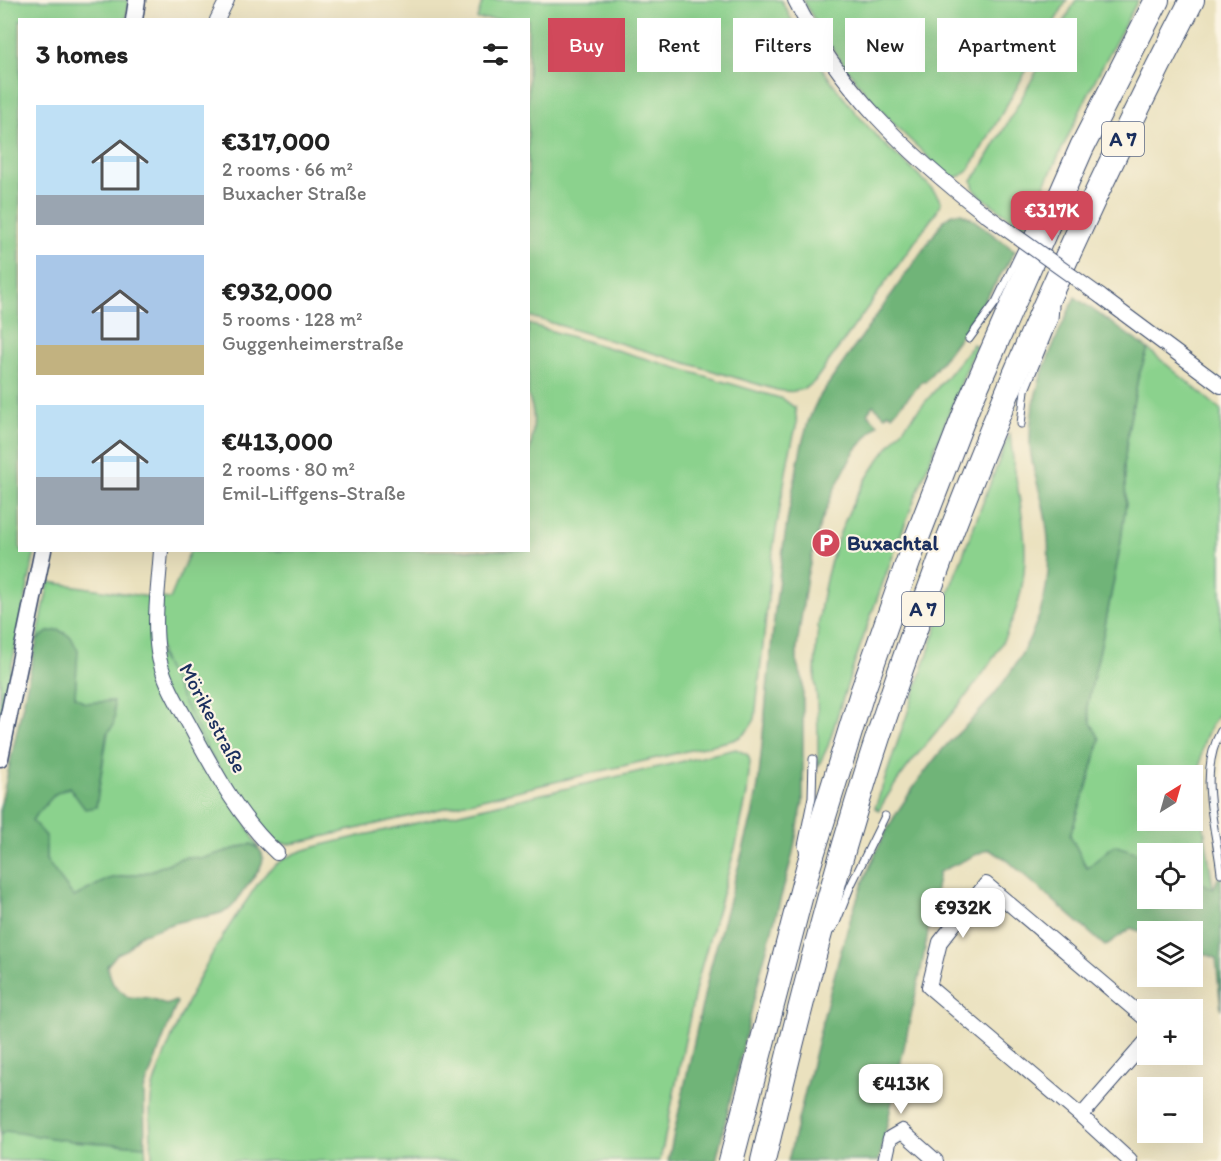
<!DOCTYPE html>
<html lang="en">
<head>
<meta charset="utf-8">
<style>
  :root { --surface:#fff; --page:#f2f2f2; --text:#222; --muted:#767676; --accent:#d1495b }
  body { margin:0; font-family:Itim,sans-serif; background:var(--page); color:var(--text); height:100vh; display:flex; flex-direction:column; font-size:22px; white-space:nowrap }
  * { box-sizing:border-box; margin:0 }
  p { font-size:20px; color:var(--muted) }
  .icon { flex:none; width:33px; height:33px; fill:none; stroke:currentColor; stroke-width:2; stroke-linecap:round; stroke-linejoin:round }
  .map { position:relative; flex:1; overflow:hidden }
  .panel { position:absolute; left:18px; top:18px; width:512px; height:534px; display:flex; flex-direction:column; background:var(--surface); border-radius:0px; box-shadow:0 6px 24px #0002 }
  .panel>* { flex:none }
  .top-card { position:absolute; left:548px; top:18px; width:570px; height:54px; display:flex; gap:12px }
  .needle { width:39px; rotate:37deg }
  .buttons { position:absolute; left:1137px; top:765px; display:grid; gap:12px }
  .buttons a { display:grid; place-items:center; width:66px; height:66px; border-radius:0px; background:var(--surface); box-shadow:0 6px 24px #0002; font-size:30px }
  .price { position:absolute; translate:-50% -51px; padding:0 14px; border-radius:12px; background:#fff; color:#222; font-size:20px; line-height:39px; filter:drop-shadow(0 2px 3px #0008) }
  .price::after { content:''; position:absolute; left:50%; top:36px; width:18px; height:14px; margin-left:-9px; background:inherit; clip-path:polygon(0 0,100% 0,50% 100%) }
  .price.current { background:var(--accent); color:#fff }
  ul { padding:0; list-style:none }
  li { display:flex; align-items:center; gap:18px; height:150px; padding:0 18px }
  li span { display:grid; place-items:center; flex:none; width:168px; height:120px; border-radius:0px; color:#555 }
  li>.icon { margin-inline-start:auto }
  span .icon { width:72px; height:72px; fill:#fffc; stroke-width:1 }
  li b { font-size:26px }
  h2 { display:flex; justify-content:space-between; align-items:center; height:72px; padding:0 18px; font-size:26px }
  .tag { padding:0 21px; border-radius:0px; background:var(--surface); box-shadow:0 6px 24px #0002; font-size:21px; line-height:54px }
  .tag.current { background:var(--accent); color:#fff }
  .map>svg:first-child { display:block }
  .green { fill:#8bd28d; stroke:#538076; stroke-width:1.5; fill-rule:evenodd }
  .forest { fill:#70b478; stroke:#46726b; stroke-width:1.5 }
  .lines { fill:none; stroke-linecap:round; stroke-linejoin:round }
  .service-casing { stroke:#3a4a6c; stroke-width:9 }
  .minor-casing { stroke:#3a4a6c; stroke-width:16 }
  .tertiary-casing { stroke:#3a4a6c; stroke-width:19 }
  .motorway-casing { stroke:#3a4a6c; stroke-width:26 }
  .service { stroke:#fff; stroke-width:7 }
  .minor { stroke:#fff; stroke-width:14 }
  .tertiary { stroke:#fff; stroke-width:16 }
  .motorway { stroke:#fff; stroke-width:24 }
  .minor-bridge-casing { stroke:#3a4a6c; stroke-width:16; stroke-linecap:butt }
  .minor-bridge { stroke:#fff; stroke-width:14 }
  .labels { text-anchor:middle; stroke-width:4.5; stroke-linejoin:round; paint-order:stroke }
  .shield { fill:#fcf5e5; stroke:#5e6a86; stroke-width:1.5 }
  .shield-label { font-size:20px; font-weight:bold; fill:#1b2f5e }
  .poi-label { font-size:21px; font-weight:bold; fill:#1b2f5e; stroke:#fcf5e5; text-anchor:start }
  .street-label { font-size:21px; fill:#1b2f5e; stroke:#fcf5e5 }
</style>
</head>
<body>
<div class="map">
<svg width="1221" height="1161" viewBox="0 0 1221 1161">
  <rect width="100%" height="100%" fill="#fcf5e5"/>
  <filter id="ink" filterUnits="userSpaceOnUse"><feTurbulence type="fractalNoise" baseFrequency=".0167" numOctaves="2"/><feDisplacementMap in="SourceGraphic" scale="12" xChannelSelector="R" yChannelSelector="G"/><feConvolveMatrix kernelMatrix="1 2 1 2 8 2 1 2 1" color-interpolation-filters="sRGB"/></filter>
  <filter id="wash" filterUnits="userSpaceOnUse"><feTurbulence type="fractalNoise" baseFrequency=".008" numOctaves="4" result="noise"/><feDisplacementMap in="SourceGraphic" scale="24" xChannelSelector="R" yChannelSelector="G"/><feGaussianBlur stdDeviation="1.35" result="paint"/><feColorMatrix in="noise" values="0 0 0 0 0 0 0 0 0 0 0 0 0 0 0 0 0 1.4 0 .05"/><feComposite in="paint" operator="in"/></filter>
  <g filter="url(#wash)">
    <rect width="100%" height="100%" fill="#eae1be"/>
    <!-- green -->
    <g class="green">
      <path d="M0,0h129l-3,19 -106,1v530l15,1 -35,173z"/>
      <path d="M483,0h298c27,52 61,100 102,143 15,15 50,41 58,59l-4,9 -123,171c-12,10 -22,11 -37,8l-249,-74v-296l-51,-1z"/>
      <path d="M803,0h264l-92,160c-5,8 -10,17 -20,17 -10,-1 -22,-15 -29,-22 -50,-45 -91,-96 -123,-155z"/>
      <path d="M1076,0h62l-43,80 -71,148 -43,-32 -7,-7 -2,-9 8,-10 30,-51z"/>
      <path d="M528,324l255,75 12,9 2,15 -8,32 -15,87 -19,177c-6,11 -11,17 -22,21l-424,100c-11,2 -24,7 -35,1 -25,-14 -107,-157 -113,-188 -3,-16 0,-37 0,-55l9,1 20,-48 338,-1c0,-26 -1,-53 0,-80 1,-25 12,-50 0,-74z"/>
      <path d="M973,344l3,2c-54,133 -107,263 -148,400l-10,21c0,-21 0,-43 -1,-64 0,-9 -2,-18 -2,-27 1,-75 18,-150 61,-212 29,-42 66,-79 97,-120z"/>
      <path d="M1148,349l73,61v300c-8,12 -17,26 -19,41 -7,41 6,97 11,138l-20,-11 -1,-24h-44l-1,2 -33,-10 -27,23 -17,-34 17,-49 13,-47 -9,-16 -4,-17 17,-75 16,-83 6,-46 -2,-37 5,-40 9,-47zM1148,776h44v44h-44z"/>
      <path d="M1010,432c3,47 19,92 14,140 -10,100 -100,156 -145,238l-4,-2 76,-222z"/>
      <path d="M49,582l107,16 -2,46 104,203 -7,-3 -48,14 -19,-1 -36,15 -40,7 -34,19 -28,-38v-24l-15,-16 24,-26 15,-7 15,21 11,-1 17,-106 -28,2 -10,-7 1,-21 -28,-43 -11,8z"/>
      <path d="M736,749l12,6 2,6 -3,33 -11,51 -39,137 -37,179h-508c0,-26 -5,-52 2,-77 5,-17 12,-32 18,-47 20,-49 44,-94 75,-137 8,-12 16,-26 28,-35 20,-15 44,-19 68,-25z"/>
      <path d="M6,1130l46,8 93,8 1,15h-146v-26z"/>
    </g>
    <!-- forest -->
    <g class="forest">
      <path d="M961,213l10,5 44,33c-27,46 -55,89 -90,131l-2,-1 -31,34 -3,-3 -4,4 -12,-11 -6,8 11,11 -24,28 -20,38 -14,35 -13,51 -10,72v16l6,16v122l-11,55 -32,117 -44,187h-48l42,-192 42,-152 6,-31c10,-98 16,-196 34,-292 7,-34 11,-72 30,-101l122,-173 8,-6z"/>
      <path d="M1075,297l73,52 -10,29 -9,47 -5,40 2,37 -6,46 -16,83 -17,75 4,17 9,16 -13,47 -17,49 17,33 27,-23 33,11 1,42h44l1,-20 20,11 8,-17v138l-5,-52 -23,-9 -1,-17h-44l-1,2 -16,-6 -26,18 -99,-87 -18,-10 -49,23 -18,98 -42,191h-91c11,-46 23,-92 34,-138 18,-71 36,-145 74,-209 14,-22 30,-45 47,-65 11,-13 25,-24 36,-37 26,-28 47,-60 60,-96 13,-37 12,-73 4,-111 -5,-21 -12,-39 -13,-60 -2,-54 24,-101 45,-148z"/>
      <path d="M59,630l12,7 7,14 -3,45 10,7 28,-2c2,12 4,24 -6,32l-11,74 -11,2 -16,-22 -14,7 -23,26 14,16v24l28,37 34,-18 40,-7 36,-15 19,1 48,-14c25,11 4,31 -6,45 -5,6 -10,17 -17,21 -13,7 -31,7 -45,11 -15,3 -29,10 -44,14l-11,14 -11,5 -10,12 6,18 16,14c13,-2 25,-1 37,7l9,-4 2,1 -33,88 1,56 -74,-5 -65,-10 -6,4v-327l37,-168 11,-8z"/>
    </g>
  </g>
  <g filter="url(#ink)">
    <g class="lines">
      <!-- service casing -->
      <g class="service-casing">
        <g id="service">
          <path d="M969,339l27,-37 35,-72 8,-9"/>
          <path d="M1021,424l4,-34 29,-71 1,-12"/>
          <path d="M1221,731c-24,43 -5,96 0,142"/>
          <path d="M804,854l-2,-8 10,-49 1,-38"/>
          <path d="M831,930l5,-7 15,-38 34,-69"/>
        </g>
      </g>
      <!-- minor casing -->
      <g class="minor-casing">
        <g id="minor">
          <path d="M795,0c43,88 114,155 190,214"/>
          <path d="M217,20l10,-20"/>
          <path d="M1100,296l121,90"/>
          <path d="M161,550c-2,33 -8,69 -3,102 4,27 20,52 33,76 24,44 48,90 86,125"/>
          <path d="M1081,1116l67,-77"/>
          <path d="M885,1161l5,-23 12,-7 34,30"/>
          <path d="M1130,1161l-49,-45 -152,-129 11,-45 46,-58 162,137"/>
        </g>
      </g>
      <!-- tertiary casing -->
      <g class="tertiary-casing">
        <g id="tertiary">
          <path d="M134,20l3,-20"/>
          <path d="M0,758l43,-208"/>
        </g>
      </g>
      <!-- motorway casing -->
      <g class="motorway-casing">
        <g id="motorway">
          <path d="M731,1161l77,-293 54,-175 51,-145 55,-142 114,-259 75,-147"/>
          <path d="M763,1161c34,-144 70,-287 116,-427 83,-253 191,-498 313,-734"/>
        </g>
      </g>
      <!-- service -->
      <use href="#service" class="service"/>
      <!-- minor -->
      <use href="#minor" class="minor"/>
      <!-- tertiary -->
      <use href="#tertiary" class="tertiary"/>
      <!-- motorway -->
      <use href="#motorway" class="motorway"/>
      <!-- minor-bridge casing -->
      <g class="minor-bridge-casing">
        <path id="minor-bridge" d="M985,214l115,82"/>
      </g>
      <!-- minor-bridge -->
      <use href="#minor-bridge" class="minor-bridge"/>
    </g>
  </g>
  <!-- icons -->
  <defs>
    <g id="parking-disc" transform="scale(1.5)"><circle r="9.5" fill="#d1495b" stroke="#fcf5e5"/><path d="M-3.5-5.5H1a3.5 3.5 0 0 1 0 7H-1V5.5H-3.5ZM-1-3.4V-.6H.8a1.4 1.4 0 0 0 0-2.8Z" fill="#fff"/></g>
  </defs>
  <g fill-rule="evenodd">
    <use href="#parking-disc" x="826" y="543"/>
  </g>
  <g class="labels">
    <!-- shield labels -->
    <g class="shield">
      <rect x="1102" y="122" width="42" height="34" rx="4.5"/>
      <rect x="902" y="592" width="42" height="34" rx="4.5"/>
    </g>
    <g class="shield-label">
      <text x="1123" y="146">A 7</text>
      <text x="923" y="616">A 7</text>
    </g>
    <!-- poi labels -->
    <g class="poi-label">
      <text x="847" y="550">Buxachtal</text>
    </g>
    <!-- street labels -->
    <g class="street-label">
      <text transform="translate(213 718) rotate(62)" y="7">Mörikestraße</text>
    </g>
  </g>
</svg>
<div class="buttons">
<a><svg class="needle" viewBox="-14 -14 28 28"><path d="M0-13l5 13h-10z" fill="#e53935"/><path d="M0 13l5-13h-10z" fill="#767676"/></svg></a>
<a><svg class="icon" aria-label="locate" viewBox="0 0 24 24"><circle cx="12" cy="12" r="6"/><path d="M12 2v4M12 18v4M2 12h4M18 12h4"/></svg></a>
<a><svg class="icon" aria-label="layers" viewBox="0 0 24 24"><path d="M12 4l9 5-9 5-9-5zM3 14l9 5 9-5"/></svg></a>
<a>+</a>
<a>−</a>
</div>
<b class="price current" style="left:1052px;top:242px">€317K</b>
<b class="price" style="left:963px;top:939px">€932K</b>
<b class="price" style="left:901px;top:1115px">€413K</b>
<div class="top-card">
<a class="tag current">Buy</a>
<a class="tag">Rent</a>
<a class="tag">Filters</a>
<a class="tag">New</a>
<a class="tag">Apartment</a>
</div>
<section class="panel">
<h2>3 homes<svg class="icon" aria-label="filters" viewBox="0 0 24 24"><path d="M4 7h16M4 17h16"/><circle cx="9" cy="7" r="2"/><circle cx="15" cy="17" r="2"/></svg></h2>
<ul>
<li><span style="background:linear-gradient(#bfe0f5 75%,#9aa5b1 0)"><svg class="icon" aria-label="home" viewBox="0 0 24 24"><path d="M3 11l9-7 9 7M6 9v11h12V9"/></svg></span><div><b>€317,000</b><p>2 rooms · 66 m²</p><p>Buxacher Straße</p></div></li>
<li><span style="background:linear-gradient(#a9c7e8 75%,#c2b280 0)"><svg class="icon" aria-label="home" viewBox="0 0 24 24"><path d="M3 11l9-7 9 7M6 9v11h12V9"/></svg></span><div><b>€932,000</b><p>5 rooms · 128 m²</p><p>Guggenheimerstraße</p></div></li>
<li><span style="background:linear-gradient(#bfe0f5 60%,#9aa5b1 0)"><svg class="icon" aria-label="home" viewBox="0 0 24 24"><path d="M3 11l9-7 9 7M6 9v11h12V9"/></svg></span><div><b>€413,000</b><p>2 rooms · 80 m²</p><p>Emil-Liffgens-Straße</p></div></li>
</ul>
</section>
</div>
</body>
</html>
